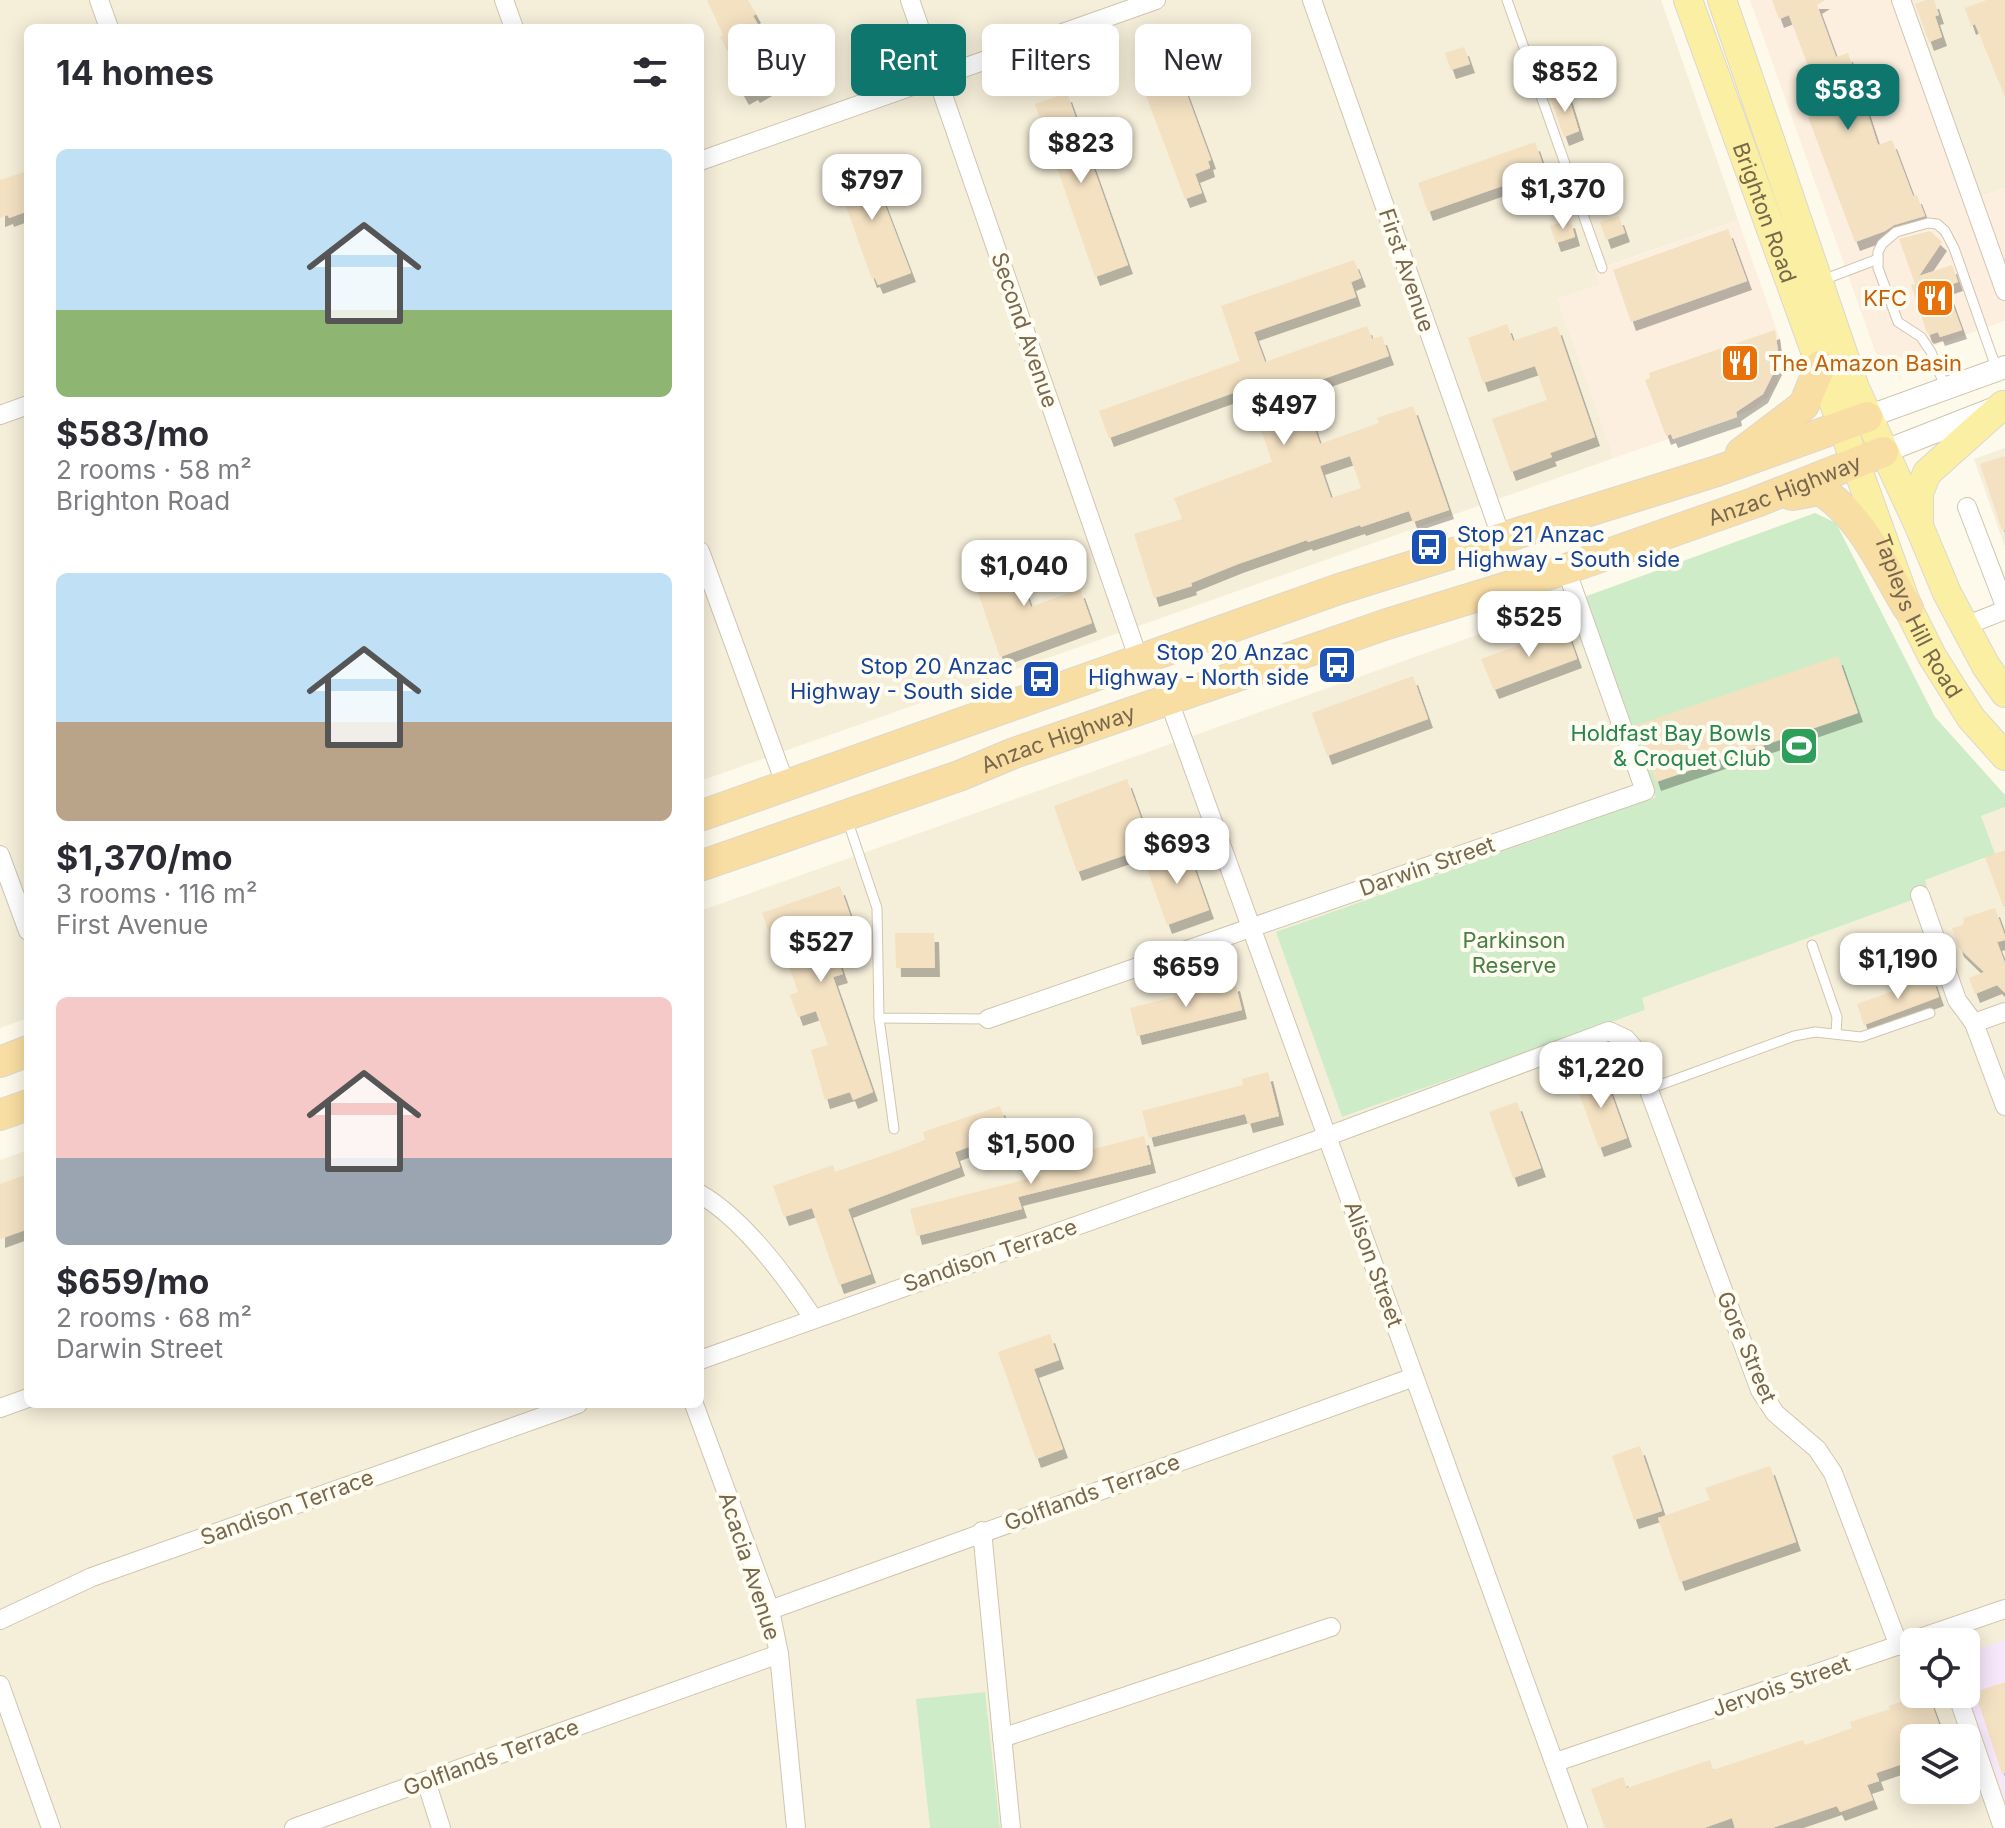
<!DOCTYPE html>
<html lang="en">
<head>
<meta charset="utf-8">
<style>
  :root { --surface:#fff; --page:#f7f7f7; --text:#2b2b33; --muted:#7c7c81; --accent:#0f766e }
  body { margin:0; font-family:Inter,sans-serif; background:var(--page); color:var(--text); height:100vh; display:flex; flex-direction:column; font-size:30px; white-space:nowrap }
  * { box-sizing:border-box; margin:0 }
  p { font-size:26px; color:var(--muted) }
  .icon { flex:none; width:44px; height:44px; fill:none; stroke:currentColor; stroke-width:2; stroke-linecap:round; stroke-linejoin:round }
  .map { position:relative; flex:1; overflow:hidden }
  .sheet { position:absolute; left:24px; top:24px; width:680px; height:1384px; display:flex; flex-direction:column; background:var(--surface); border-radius:12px; box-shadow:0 4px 20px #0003 }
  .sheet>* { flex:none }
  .hud { position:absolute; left:728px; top:24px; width:760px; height:72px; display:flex; gap:16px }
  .buttons { position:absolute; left:1900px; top:1628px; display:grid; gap:16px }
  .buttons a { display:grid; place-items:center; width:80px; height:80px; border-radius:12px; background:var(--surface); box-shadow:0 4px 20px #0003; font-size:40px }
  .price { position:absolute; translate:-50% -68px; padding:0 18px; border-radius:16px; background:#fff; color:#222; font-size:26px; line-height:52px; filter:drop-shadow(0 2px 4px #0008) }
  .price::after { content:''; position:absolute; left:50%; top:48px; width:24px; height:18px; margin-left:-12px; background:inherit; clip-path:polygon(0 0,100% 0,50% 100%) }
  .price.on { background:var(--accent); color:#fff }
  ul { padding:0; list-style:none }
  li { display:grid; align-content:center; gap:16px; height:424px; padding:0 32px }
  li span { display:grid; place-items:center; height:248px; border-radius:12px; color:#555 }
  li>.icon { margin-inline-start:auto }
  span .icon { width:144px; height:144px; fill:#fffc; stroke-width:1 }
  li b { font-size:34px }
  h2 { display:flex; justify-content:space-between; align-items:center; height:96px; padding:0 32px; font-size:34px }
  .pill { padding:0 28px; border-radius:12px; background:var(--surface); box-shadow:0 4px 20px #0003; font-size:28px; line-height:72px }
  .pill.on { background:var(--accent); color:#fff }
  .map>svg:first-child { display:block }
  .residential { fill:#f5eed9; fill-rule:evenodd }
  .commercial { fill:#fdefdf }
  .education { fill:#f7e7fa }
  .green { fill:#ceecc8 }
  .building { fill:#f3e1c2; fill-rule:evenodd; filter:url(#shadow) }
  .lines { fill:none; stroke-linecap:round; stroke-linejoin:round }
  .service-casing { stroke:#d0c6af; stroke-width:11 }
  .minor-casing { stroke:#d0c6af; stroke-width:20 }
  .tertiary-casing { stroke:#d0c6af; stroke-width:24 }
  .primary-casing { stroke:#dcd7d0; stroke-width:30 }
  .trunk-casing { stroke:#dcd7d0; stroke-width:32 }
  .service { stroke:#fff; stroke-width:9 }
  .minor { stroke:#fff; stroke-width:18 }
  .tertiary { stroke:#fff; stroke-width:22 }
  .primary { stroke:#fbefa4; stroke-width:28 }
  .trunk { stroke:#f9dea3; stroke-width:30 }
  .labels { text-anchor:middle; stroke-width:8; stroke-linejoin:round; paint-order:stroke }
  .street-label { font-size:22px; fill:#79674c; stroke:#fffdf2 }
  .food-label { font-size:22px; fill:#c56008; stroke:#fffdf2; text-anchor:end }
  .transit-label { font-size:22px; fill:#164399; stroke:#fffdf2; text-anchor:end }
  .leisure-label { font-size:22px; fill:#27864d; stroke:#fffdf2; text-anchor:end }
  .park-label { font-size:22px; fill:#487f43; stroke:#fffdf2 }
</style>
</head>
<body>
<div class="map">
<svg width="2005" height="1828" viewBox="0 0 2005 1828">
  <defs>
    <filter id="shadow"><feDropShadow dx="5" dy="9" stdDeviation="0" flood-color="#0004"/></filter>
  </defs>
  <rect width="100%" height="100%" fill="#fdfaeb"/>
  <!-- residential -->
  <g class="residential">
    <path d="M0,0h1661l77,220 -142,50 4,14 -42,15 56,159 -914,323v-753h-672v990l-28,10z"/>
    <path d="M1908,0h97v188l-27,9z"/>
    <path d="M2005,448v99l-31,-88z"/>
    <path d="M1584,597l73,200 -380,136 65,184 303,-107 -4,-12 288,-104 -5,-14 70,-25 -13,-39 24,-9v1021h-1005l-16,-136 -67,8 13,128h-930v-668l28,-10v254h672v-493zM1914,1642h52v52h-52zM1914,1738h52v52h-52z"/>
  </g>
  <!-- commercial -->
  <g class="commercial">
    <path d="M1750,0h158l71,197 26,-9v133l-125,44z"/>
    <path d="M1738,220l43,122 -4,42 -10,14 -16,12 -137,48 -57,-159 42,-15 -4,-13z"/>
  </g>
  <!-- education -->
  <path class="education" d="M2005,1640v160l-39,-110v-37z"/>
  <!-- green -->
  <g class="green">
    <path d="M1815,513l21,10 99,194 70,78v12l-24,9 14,38 -70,26 4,14 -287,104 3,12 -303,107 -66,-185 380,-135 -72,-200z"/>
    <path d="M985,1692l15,136h-70l-14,-129z"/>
  </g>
  <!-- building -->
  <g class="building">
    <path d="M707,0h41l8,14 -3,2 10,17 -4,2 10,17 -3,1 10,18 -7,4 5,8 -19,11 -2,-3 -9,5 -12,-21 5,-2 -10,-17 3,-2 -10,-17 3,-2z"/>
    <path d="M1772,0h53l-8,5 19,52 12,-4 30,92 14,-5 21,56 4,-1 8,21 -31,9 -9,6 -30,11 -47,-125 4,-1 -16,-46 12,-4 -19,-51 -10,4z"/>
    <path d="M1926,0h8l5,15 -4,1 7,21 -13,5 -14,-38z"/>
    <path d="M1987,0h18v97l-30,-73 -4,2 -6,-18z"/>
    <path d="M1464,47l6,17 -19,6 -6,-17z"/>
    <path d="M1171,51l40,109 -3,1 2,7 -15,6 7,19 -17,6 -40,-106 3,-1 -11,-29z"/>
    <path d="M1567,92l12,39 -15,6 -14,-39z"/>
    <path d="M1067,93l61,172 -33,12 -60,-173z"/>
    <path d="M1535,142l10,29 -117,41 -10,-29z"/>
    <path d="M867,158l44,115 -33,12 -3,-7 -3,1 -39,-109z"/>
    <path d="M28,171v40l-19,7 -1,-3 -8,3v-38z"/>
    <path d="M1619,216l6,17 -19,7 -6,-18z"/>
    <path d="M1570,219l5,18 -19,6 -6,-17z"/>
    <path d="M1728,229l19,52 -116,41 -18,-52z"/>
    <path d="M1930,231l12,11 -23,34 33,-11 6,17 -12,4 16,44 -22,7 -2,-5 -9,3 -2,-2 -16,-48 4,-1 -16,-45z"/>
    <path d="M1354,260l7,18 -10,4 5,15 -102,35 11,30 102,-36 5,13 10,-3 7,20 -89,31 20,57 59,-21 -2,-5 36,-12 36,104 -36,12 -4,-11 -48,16 -1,-2 -52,17 -1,-2 -69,24 -47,19 1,3 -38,12 -20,-64 48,-15 -8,-21 98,-36 -25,-74 -138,50 -10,-27 141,-50 -19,-55zM1350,456l11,32 -30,10 -11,-32z"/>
    <path d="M1507,324l6,17 44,-15 38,111 -45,16 2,4 -41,15 -19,-53 55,-19 -12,-34 -52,17 -15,-45z"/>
    <path d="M1775,330l3,21 -1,15 -14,28 -27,18 1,5 -64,22 -2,-5 -5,2 -21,-56 5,-2 -1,-5z"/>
    <path d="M2005,456v74h-3l-22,-66z"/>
    <path d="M1008,543l23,64 49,-18 12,34 -92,34 -27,-79 24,-8 -7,-21z"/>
    <path d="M1566,628l11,31 -83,31 -13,-31z"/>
    <path d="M1838,656l20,57 -202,69 -19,-57z"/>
    <path d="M1413,676l15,43 -101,37 -15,-43z"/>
    <path d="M1127,779l24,67 -74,26 -23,-66z"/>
    <path d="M1187,848l22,62 -42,15 -22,-62z"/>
    <path d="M2005,850v55l-2,1 -18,-49z"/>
    <path d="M840,886l15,43 -25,8 13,37 -10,3 40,115 -20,8 -3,-8 -25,8 -14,-50 17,-5 -12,-34 -18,6 -8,-22 8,-3 -13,-37 -7,2 -16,-44z"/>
    <path d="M1995,908l10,28v4l-8,2 8,21v30l-8,-8 -22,9 -6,-16 15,-6 -25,-24 -7,-20 11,-3 1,-7z"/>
    <path d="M895,933h39l1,35h-39z"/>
    <path d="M1932,977l7,20 -75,28 -7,-21z"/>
    <path d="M1235,982l7,28 -105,26 -7,-28z"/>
    <path d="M1603,1071l24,67 -28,10 -24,-66z"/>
    <path d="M1268,1072l11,44 -31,8 -3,-10 -96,24 -7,-27 101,-26 -1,-6z"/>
    <path d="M1517,1102l24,66 -28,10 -24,-66z"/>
    <path d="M1000,1106l15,42 -22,8 -5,-16 -33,12 5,15 -112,42 23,65 -32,11 -27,-77 -28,9 -11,-31 60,-21 2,7 61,-21 29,-11 -2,-8z"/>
    <path d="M1144,1136l7,28 -133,33 4,12 -105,27 -7,-27 133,-34 -3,-12z"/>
    <path d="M28,1174v55l-28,10v-55z"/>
    <path d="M1050,1334l9,26 -25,9 29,80 -27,10 -38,-107z"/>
    <path d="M1640,1446l22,65 -28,9 -22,-64z"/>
    <path d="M1770,1466l26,76 -116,40 -22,-64 52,-18 -5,-12z"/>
    <path d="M2005,1682v91l-3,1 -27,-82z"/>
    <path d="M1922,1694h6l16,44h-30v22l-38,13 3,8 -12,4 6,15 -33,12 -3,-6 -65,22h-37l-3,-10 -28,10h-99l-14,-39 32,-12 4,11 83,-28 3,10 90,-30 2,5 47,-17 -2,-6 40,-13 -1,-3z"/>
  </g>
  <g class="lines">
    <!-- service casing -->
    <g class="service-casing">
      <g id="service">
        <path d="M1507,0l95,268"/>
        <path d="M1820,281l58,-22"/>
        <path d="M1946,389l-15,-37 -10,-15 -23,-15 -20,-54v-16l4,-8 14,-12 32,-9 9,1 8,7 9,17 43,122"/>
        <path d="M847,819l30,89 2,110 109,1"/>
        <path d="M1812,945l25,72 -1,16"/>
        <path d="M879,1018l15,111"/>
        <path d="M1649,1089l145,-53 21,-4 46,5 69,-24"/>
      </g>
    </g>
    <!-- minor casing -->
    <g class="minor-casing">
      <g id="minor">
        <path d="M99,0l10,28"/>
        <path d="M504,0l10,28"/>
        <path d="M910,0l229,660"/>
        <path d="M1312,0l190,539"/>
        <path d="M1901,0l104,291"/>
        <path d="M700,161l456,-161"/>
        <path d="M0,415l28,-10"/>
        <path d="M1967,507l38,99"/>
        <path d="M700,551l86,235"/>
        <path d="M1965,626l40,-16"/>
        <path d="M1169,701l409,1127"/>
        <path d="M0,855l28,76"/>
        <path d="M1920,895l37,105 17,23 31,83"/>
        <path d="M988,1019l657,-228 -79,-222"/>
        <path d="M1974,1023l31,-11"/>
        <path d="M700,1194c43,25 86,83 113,124"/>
        <path d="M700,1360l620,-221 289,-108 17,8 7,8 127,343 15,23 42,36 16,24 66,173"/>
        <path d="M694,1404l76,206 9,44 17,174"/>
        <path d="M0,1408l28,-10"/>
        <path d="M982,1531l29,297"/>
        <path d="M770,1610l644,-233"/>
        <path d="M0,1620l92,-43 486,-173"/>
        <path d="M0,1685l51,143"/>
        <path d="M1957,1694l46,134"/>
        <path d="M1002,1738l329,-111"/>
        <path d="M1556,1762l449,-153"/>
        <path d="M426,1781l15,47"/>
        <path d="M294,1828l485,-174"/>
      </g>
    </g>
    <!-- tertiary casing -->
    <g class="tertiary-casing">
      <g id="tertiary">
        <path d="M1867,417l138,-50"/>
        <path d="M1883,452l110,-43"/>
      </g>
    </g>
    <!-- primary casing -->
    <g class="primary-casing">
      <g id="primary">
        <path id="s1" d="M1688,0l220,608 24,48 39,62 34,38"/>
        <path d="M1722,0l133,388 64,138 28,67 39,73 19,27"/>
        <path d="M1919,521v-28l8,-20 76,-68"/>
      </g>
    </g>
    <!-- trunk casing -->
    <g class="trunk-casing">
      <g id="trunk">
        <path d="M1741,453l63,-48 16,-39"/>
        <path d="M1792,495l28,-5c41,25 63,77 88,118"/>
        <path d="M700,816l639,-227 378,-118 150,-54"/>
        <path id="s2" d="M700,866l259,-90 55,-23 373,-129 179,-55 190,-67 127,-50"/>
        <path d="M0,1062l28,-11"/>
        <path d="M0,1115l28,-10"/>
      </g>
    </g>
    <!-- service -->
    <use href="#service" class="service"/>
    <!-- minor -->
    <use href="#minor" class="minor"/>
    <!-- tertiary -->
    <use href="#tertiary" class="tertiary"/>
    <!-- primary -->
    <use href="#primary" class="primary"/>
    <!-- trunk -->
    <use href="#trunk" class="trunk"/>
  </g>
  <!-- icons -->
  <defs>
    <g id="restaurant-square" transform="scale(2)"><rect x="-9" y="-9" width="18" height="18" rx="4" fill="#e8710a" stroke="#fffdf2"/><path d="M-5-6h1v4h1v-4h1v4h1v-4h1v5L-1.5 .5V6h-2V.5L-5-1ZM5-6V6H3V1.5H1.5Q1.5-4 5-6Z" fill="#fff"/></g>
    <g id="bus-square" transform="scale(2)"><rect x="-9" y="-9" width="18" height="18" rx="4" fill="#1a4fb4" stroke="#fffdf2"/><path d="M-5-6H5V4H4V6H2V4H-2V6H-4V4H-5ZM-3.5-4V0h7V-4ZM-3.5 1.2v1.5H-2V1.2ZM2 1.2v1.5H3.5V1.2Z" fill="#fff"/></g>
    <g id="stadium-square" transform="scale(2)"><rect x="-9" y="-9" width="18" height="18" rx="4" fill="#2e9e5b" stroke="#fffdf2"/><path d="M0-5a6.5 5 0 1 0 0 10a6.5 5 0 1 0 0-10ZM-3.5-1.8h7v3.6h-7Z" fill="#fff"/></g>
  </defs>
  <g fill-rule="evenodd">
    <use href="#restaurant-square" x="1935" y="298"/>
    <use href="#restaurant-square" x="1740" y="363"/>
    <use href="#bus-square" x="1429" y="547"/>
    <use href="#bus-square" x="1337" y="665"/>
    <use href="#bus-square" x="1041" y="679"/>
    <use href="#stadium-square" x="1799" y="746"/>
  </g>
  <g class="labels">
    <!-- street labels -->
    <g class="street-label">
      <text dy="8" stroke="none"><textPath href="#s1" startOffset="226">Brighton Road</textPath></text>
      <text transform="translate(1407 270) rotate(71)" y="8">First Avenue</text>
      <text transform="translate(1025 330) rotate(71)" y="8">Second Avenue</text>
      <text dy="8" stroke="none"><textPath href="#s2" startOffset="1148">Anzac Highway</textPath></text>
      <text dy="8" stroke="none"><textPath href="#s1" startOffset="658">Tapleys Hill Road</textPath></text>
      <text dy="8" stroke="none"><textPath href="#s2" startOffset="380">Anzac Highway</textPath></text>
      <text transform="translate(1427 866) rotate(-19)" y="8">Darwin Street</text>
      <text transform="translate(990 1255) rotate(-19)" y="8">Sandison Terrace</text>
      <text transform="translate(1374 1264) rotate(70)" y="8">Alison Street</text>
      <text transform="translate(1747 1347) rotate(67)" y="8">Gore Street</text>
      <text transform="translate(1092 1492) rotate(-20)" y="8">Golflands Terrace</text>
      <text transform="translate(287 1507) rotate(-20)" y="8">Sandison Terrace</text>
      <text transform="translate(750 1566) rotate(72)" y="8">Acacia Avenue</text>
      <text transform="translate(1781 1686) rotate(-19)" y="8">Jervois Street</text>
      <text transform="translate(491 1757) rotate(-20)" y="8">Golflands Terrace</text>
    </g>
    <!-- food labels -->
    <g class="food-label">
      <text x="1907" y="306">KFC</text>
      <text x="1768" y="371" text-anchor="start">The Amazon Basin</text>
    </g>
    <!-- transit labels -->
    <g class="transit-label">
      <text x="1457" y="542" text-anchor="start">Stop 21 Anzac<tspan x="1457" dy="25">Highway - South side</tspan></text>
      <text x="1309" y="660">Stop 20 Anzac<tspan x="1309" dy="25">Highway - North side</tspan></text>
      <text x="1013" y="674">Stop 20 Anzac<tspan x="1013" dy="25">Highway - South side</tspan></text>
    </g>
    <!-- leisure labels -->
    <g class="leisure-label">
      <text x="1771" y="741">Holdfast Bay Bowls<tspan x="1771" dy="25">&amp; Croquet Club</tspan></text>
    </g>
    <!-- park labels -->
    <g class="park-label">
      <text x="1514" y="948">Parkinson<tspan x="1514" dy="25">Reserve</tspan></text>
    </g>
  </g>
</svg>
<div class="buttons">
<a><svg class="icon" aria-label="locate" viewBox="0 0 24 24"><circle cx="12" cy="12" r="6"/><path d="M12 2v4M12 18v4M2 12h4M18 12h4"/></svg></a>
<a><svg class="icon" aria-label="layers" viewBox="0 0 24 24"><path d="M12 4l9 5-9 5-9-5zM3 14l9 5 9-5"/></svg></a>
</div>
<b class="price" style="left:1565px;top:114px">$852</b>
<b class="price on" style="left:1848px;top:132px">$583</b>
<b class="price" style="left:1081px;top:185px">$823</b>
<b class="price" style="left:872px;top:222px">$797</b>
<b class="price" style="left:1563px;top:231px">$1,370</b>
<b class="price" style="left:1284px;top:447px">$497</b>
<b class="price" style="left:1024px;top:608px">$1,040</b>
<b class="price" style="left:1529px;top:659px">$525</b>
<b class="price" style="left:1177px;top:886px">$693</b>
<b class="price" style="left:821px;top:984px">$527</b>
<b class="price" style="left:1898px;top:1001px">$1,190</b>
<b class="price" style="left:1186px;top:1009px">$659</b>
<b class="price" style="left:1601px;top:1110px">$1,220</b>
<b class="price" style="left:1031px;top:1186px">$1,500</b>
<div class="hud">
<a class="pill">Buy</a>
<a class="pill on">Rent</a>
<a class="pill">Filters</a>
<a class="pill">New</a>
</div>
<section class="sheet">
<h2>14 homes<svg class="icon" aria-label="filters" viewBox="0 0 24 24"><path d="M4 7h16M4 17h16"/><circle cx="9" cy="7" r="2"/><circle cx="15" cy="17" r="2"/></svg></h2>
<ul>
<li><span style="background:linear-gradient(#bfe0f5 65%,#8fb573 0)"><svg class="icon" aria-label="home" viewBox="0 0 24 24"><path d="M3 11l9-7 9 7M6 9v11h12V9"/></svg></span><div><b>$583/mo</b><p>2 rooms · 58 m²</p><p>Brighton Road</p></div></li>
<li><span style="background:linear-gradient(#bfe0f5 60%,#b9a48a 0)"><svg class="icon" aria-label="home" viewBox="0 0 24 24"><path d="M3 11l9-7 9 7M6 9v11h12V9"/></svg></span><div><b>$1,370/mo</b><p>3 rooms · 116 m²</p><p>First Avenue</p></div></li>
<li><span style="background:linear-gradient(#f6c9c9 65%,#9aa5b1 0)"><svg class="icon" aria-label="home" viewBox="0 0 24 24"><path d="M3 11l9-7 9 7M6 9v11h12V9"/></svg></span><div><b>$659/mo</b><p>2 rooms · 68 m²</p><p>Darwin Street</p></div></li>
</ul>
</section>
</div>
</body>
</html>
